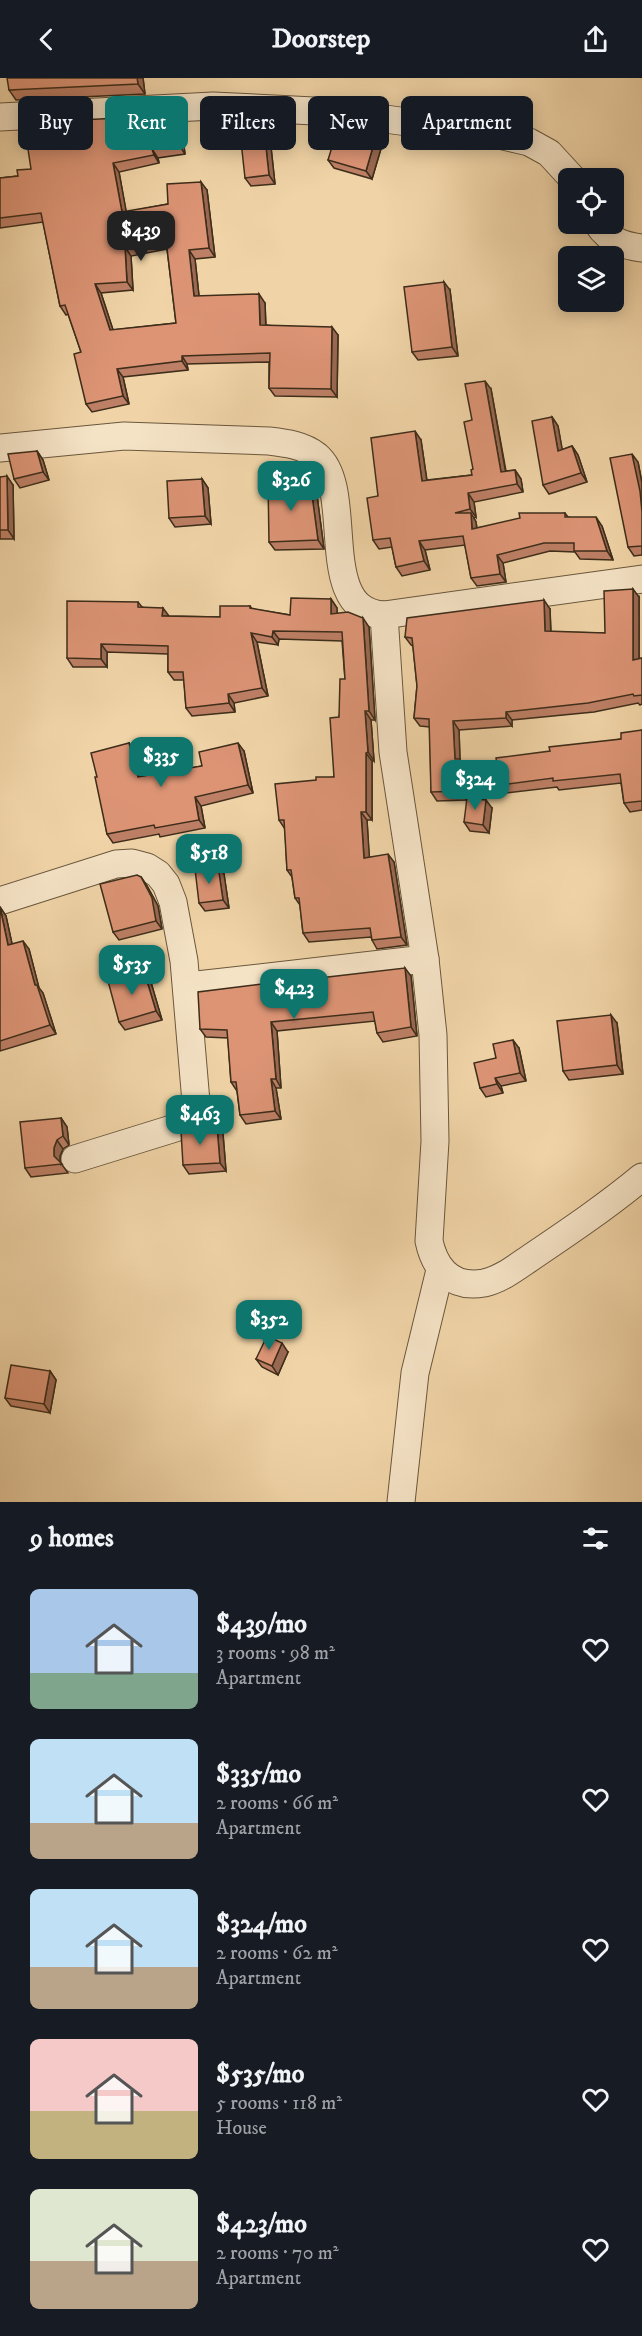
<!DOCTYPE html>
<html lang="en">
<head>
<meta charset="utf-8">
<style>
  :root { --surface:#171b24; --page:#20242c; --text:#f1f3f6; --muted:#9ea1a6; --accent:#0f766e }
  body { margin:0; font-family:"IM FELL DW Pica",serif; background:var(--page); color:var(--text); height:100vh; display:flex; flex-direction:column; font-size:22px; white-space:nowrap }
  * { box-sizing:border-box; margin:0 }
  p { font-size:20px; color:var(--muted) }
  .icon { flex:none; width:33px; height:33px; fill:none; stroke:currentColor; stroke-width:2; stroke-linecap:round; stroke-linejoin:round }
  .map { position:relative; height:1424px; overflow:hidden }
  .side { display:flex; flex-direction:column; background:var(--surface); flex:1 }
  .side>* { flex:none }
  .hud { position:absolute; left:18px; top:18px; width:606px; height:54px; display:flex; gap:12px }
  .fabs { position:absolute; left:558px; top:90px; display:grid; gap:12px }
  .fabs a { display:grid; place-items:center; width:66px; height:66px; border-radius:9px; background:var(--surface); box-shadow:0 3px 15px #0003; font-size:30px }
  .price { position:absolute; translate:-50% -51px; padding:0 14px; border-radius:12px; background:var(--accent); color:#fff; font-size:20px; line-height:39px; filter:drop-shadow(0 2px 3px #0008) }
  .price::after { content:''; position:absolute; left:50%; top:36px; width:18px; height:14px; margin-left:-9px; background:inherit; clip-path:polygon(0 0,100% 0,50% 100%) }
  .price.selected { background:#222; color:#fff }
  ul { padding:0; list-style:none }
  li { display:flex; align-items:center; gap:18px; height:150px; padding:0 30px }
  li span { display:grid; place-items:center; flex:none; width:168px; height:120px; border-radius:9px; color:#555 }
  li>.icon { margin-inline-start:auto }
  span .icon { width:72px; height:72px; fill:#fffc; stroke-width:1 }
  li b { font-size:26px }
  h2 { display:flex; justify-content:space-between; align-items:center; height:72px; padding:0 30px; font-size:26px }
  .pill { padding:0 21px; border-radius:9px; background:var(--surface); box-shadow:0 3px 15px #0003; font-size:21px; line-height:54px }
  .pill.selected { background:var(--accent); color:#fff }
  header { display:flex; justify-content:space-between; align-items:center; height:78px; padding:0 30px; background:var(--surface); font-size:27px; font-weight:700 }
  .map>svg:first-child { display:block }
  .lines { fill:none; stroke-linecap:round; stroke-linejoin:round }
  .street-casing { stroke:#6a573d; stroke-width:29 }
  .street { stroke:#f5e3c6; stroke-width:27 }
  .wall { fill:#bd7f65; stroke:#3d2d1a; stroke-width:1.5; fill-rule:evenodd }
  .shaded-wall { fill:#9a6852; stroke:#3d2d1a; stroke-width:1.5 }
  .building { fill:#dc9475; stroke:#3d2d1a; stroke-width:1.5; fill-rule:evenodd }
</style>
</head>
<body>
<header><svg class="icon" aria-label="back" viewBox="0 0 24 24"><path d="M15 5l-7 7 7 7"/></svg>Doorstep<svg class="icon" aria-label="share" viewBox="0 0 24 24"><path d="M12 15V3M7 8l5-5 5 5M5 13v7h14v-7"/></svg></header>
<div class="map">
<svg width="642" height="1424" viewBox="0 0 642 1424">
  <rect width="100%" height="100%" fill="#f0d4a7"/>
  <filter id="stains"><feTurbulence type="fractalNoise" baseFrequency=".00333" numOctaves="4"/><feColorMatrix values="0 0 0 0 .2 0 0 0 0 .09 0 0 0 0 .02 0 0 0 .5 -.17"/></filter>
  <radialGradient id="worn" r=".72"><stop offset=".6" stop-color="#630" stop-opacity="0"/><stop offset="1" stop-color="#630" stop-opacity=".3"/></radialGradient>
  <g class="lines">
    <!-- street casing -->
    <g class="street-casing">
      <g id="street">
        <path d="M0,39l213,-11 121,6 161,22 34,8 20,11 23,25"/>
        <path d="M598,146c10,16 25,22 44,24"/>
        <path d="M0,370l124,-12 145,5c17,2 34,4 48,15 40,34 -3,155 67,159l258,-36"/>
        <path d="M384,537l9,137 32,207 8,76 2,106 -6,100c6,28 23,48 55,42 18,-4 34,-17 49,-27 37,-25 74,-50 109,-79"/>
        <path d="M0,823l116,-37 16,-1 15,4 11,7 8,10 7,18 11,59 12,141c-5,12 -10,19 -21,26l-100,31"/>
        <path d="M188,908l237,-27"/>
        <path d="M401,1424l14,-129 25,-103"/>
      </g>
    </g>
    <!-- street -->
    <use href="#street" class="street"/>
  </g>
  <!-- wall -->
  <g class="wall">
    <path d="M143,0l2,16 -129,6 -7,-10z"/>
    <path d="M175,37l6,8 4,31 -27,4 1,5 -40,9 7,40 42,-8 39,-14 8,67 -20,2 4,37 66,7 1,22 72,10 -1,62 -62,-1 -6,-8v-26l-82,2 1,6 -65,7 6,27 -37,8 -6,-8 -5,-52 -13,-38 -2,1 -6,-9 -17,-84 -43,6v-50l18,-2 13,-7zM167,171l9,74 -63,7 -12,-37 32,-3 -2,-34z"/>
    <path d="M379,48l6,9 -13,44 -38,-11 -6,-8z"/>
    <path d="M270,60l5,46 -24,2 -6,-8z"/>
    <path d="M450,212l8,66 -40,4 -6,-8z"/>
    <path d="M491,311l15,82 9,-1 6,9 2,13 -49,10 2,15 -2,1 2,4 1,6 88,-15 3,4 34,9 11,34 -33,-1 -5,-7 -25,-1 -47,12 3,19 -29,4 -6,-8 -6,-33 -40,5 5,20 -28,6 -6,-9 -4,-20 -13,2 -6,-9 5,-44 43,-56 6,40 45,-5 1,-6 -1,-49z"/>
    <path d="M552,339l6,9 4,24 10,-4 6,9 9,27 -38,12 -6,-9z"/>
    <path d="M37,373l6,9 6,20 -29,8 -6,-9z"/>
    <path d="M638,384l4,21v72l-8,1 -6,-9z"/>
    <path d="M0,399l13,8 1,54h-14z"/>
    <path d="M202,401l6,9 3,36 -36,3 -6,-9z"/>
    <path d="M316,410l8,61 -49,1 -6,-8z"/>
    <path d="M639,519v62l3,-1v46l-2,1 -2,-2 -44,9 -82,8v6l-53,4 1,30 6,7v33l-29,1 -6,-9 -1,-65 -10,-1 -6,-8 3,-32 -4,-40 -2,-1 -6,-8 145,-28 1,23 54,1z"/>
    <path d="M331,521l6,9v5l32,14 6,93h-4l3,41h-2v59h-5l2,37 25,5 13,83 -30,4 -5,-9 -1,-3 -62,5 -6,-9 -3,-28 -5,-7 -3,-21 -5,-7 -2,-41 -6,-9 37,-40 18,-3 5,-60 6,-38 -3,-38 -63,-2 -1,6 -21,-3 11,54 -34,7 1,9 -43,4 -6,-8 -2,-28h-10l-6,-8v-18l-61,-2v15h-34l-6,-9 71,-56 4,5 26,9 52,1 30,-11 2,3 38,6z"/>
    <path d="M642,652v80l-12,2 -6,-9 -3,-20 -62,7 -2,-3 -51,6 -6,-8 50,-34 71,-12z"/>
    <path d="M129,665l6,9 6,25 61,-11 42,-15 9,42 -52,13 4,22 -45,9 -1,-3 -46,9 -6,-9 -10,-57z"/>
    <path d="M492,730l-3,25 -19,-2 -6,-9z"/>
    <path d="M224,796l5,34 -24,3 -6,-8z"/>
    <path d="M141,799l6,9 11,20 4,23 -43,11 -6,-8z"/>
    <path d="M0,829l6,9 6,28 17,5 10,39 4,5 13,41 -56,17z"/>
    <path d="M411,898l6,60 -34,6 -6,-9 -2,-12 -98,10 4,57h-5l5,31 -35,5 -6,-9 -3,-24 -6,-9 -3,-44 -22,-1 -6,-8z"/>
    <path d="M150,901l12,41 -37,10 -6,-8z"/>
    <path d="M617,945l6,51 -54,6 -6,-9z"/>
    <path d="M519,970l7,33 -25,5 2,7 -17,4 -6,-9 16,-30z"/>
    <path d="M61,1040l6,9 2,18 -6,4 -3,7v6l8,11 -37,4 -6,-9z"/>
    <path d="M217,1048l6,8 3,37 -37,3 -6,-9z"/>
    <path d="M288,1274l-10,23 -16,-8 -6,-8z"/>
    <path d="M50,1293l6,9 -6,33 -39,-7 -6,-8z"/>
  </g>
  <!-- shaded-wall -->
  <g class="shaded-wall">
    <path d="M137,0h6l2,16 -7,-10z"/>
    <path d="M175,37l6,8 4,31 -6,-9z"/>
    <path d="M379,48l6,9 -13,44 -6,-8z"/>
    <path d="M264,51l6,9 5,46 -6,-9z"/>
    <path d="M152,71l6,9 1,5 -5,-8z"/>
    <path d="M113,85l6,9 9,49 -6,-9z"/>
    <path d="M201,104l6,8 8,67 -6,-9z"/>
    <path d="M125,169l6,9 2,34 -6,-8z"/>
    <path d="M189,172l6,9 5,46 -6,-9z"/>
    <path d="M444,204l6,8 8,66 -6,-9z"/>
    <path d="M95,206l6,9 15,46 -6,-9z"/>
    <path d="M259,216l6,9 1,31 -6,-9z"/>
    <path d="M332,249l6,8 -1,62 -6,-8z"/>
    <path d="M182,278l5,8 1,6 -6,-9z"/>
    <path d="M117,291l6,8 6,27 -6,-8z"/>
    <path d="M485,303l6,8 16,91 -6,-8z"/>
    <path d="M552,339l6,9 6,33 -6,-8z"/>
    <path d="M415,353l6,9 7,49 -6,-8z"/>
    <path d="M572,368l6,9 9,27 -6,-9z"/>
    <path d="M37,373l6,9 6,20 -6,-8z"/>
    <path d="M632,376l6,8 4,21v29z"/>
    <path d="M515,392l6,9 2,13 -6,-8z"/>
    <path d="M7,398l6,9 1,54 -6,-9z"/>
    <path d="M202,401l6,9 3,36 -6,-8z"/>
    <path d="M310,402l6,8 8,61 -6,-9z"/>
    <path d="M468,415l6,9 2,15 -6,-8z"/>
    <path d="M471,435l5,9 2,16 -6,-9z"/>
    <path d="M596,439l6,9 11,34 -6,-9z"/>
    <path d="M419,463l6,9 5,20 -6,-9z"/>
    <path d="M497,477l6,8 3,19 -6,-8z"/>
    <path d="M633,511l6,8v71l-6,-8z"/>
    <path d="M331,521l6,9v14l-6,-8z"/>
    <path d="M544,522l6,9 1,31 -6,-9z"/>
    <path d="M163,530l6,8h-7z"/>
    <path d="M363,540l6,9 6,93 -6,-9z"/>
    <path d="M273,553l6,8 -1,6 -6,-8z"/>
    <path d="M251,555l6,9 11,54 -6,-8z"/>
    <path d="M101,566l6,8v15l-6,-8z"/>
    <path d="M228,616l6,9 1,9 -6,-9z"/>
    <path d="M365,633l6,9 3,41 -6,-9z"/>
    <path d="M506,634l6,8v6l-6,-8z"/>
    <path d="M453,643l6,9 1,30 6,7v33l-5,-9 -6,-32z"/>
    <path d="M129,665l6,9 9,34 -6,-9z"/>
    <path d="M238,665l6,8 9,42 -5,-8z"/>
    <path d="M366,675l6,8v59l-6,-8z"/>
    <path d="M195,719l6,9 4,22 -6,-8z"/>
    <path d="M486,722l6,8 -3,25 -6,-8z"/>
    <path d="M361,734l6,8 3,46 -6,-8z"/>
    <path d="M388,776l6,8 13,83 -6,-8z"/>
    <path d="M218,788l6,8 5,34 -6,-8z"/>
    <path d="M141,799l6,9 11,20 4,23 -6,-8z"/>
    <path d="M0,829l6,9 8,37 -6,-8z"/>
    <path d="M23,863l6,8 10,39 4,5 13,41 -6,-9 -15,-40z"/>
    <path d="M405,890l6,8 6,60 -6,-9z"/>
    <path d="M144,893l6,8 12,41 -6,-9z"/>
    <path d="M611,937l6,8 6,51 -6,-9z"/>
    <path d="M271,944l6,9 4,57 -5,-9z"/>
    <path d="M513,962l6,8 7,33 -6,-8z"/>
    <path d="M495,1000l6,8 2,7 -6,-9z"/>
    <path d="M271,1001l5,9 5,31 -6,-8z"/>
    <path d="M61,1040l6,9 2,18 -6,-9z"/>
    <path d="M217,1048l6,8 3,37 -6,-8z"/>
    <path d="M57,1062l6,9 -3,7v8l-6,-8v-8z"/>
    <path d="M282,1265l6,9 -10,23 -6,-9z"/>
    <path d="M50,1293l6,9 -6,33 -6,-9z"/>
  </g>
  <!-- building -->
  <g class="building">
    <path d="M7,0h130l1,6 -129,6z"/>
    <path d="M175,37l4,30 -27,4 2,6 -41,8 9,49 46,-8 -1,-20 34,-2 8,66 -20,2 5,46 65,-2 1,31 72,2 -1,62 -62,-1 1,-35 -88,3v5l-65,8 6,27 -37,8 -12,-50 7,-2 -16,-47 -5,1 -19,-93 -41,5v-40l18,-2 -1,-6 14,-1 -7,-46zM166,162l10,83 -66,7 -15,-46 32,-2 -2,-35z"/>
    <path d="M340,43l39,5 -13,45 -38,-11z"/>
    <path d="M264,51l5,46 -24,3 -5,-46z"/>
    <path d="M444,204l8,65 -40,5 -8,-65z"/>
    <path d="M485,303l16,91 14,-2 2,14 -49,9 2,16 -15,4h16l1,16 48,-11 -1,-5h46v4h31l11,34h-33v-8h-30l-47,12 3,19 -29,4 -8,-42 -44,5 5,20 -28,6 -6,-29 -17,2 -6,-42 11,-2 -7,-58 44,-7 7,50 50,-6 -1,-5 2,-1 -9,-47 8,-2 -7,-36z"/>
    <path d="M552,339l6,34 14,-5 9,27 -38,12 -11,-64z"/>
    <path d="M37,373l6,21 -29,7 -6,-25z"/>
    <path d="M632,376l8,37 2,21v34l-14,1 -18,-89z"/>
    <path d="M7,398l1,54h-8v-53z"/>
    <path d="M202,401l3,37 -36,2 -2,-37z"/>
    <path d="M310,402l8,60 -49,2 -1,-61z"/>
    <path d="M633,511v71l9,-2v37l-8,1 -1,-2 -45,9 -82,9v6l-53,3 2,38h5l1,32 -30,1 -2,-73 -15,-1 3,-32 -5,-48 -7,-1 2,-19 137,-18 1,31 60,2 -1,-42z"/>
    <path d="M291,520l40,1v15l17,-2 15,6 6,93h-4l3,41 -2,1v59h-5l3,46 24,-4 13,83 -29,3 -2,-12 -67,5 -4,-35h-4l-4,-28h-4l-3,-50h-5l-4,-36 41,-4v-3h18l-4,-59 9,-1 1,-38h5l-3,-47 -69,-1 -1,6 -21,-4 11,55 -34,6 1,9 -43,5 -3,-36h-15v-26l-67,-2v15l-34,-1v-57l71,1v5l25,1 -1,8 58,1v-11h30v2l40,7z"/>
    <path d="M642,652v71l-18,2 -4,-29 -67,7v-3l-53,7 -4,-27 54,-7 -1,-4 72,-8v-6z"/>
    <path d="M129,665l9,34 64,-11 -3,-14 39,-9 10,42 -53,12 4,23 -44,8 -1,-3 -47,9 -12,-57h2l-6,-24z"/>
    <path d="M467,720l19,2 -3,25 -19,-3z"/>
    <path d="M218,788l5,34 -24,3 -4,-34z"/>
    <path d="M137,797l4,2 11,21 4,23 -43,11 -13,-48z"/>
    <path d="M0,829l8,38 15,-4 12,44h2l13,40 -50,16z"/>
    <path d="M405,890l6,59 -34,6 -4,-21 -102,10 5,57h-5l4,32 -35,4 -4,-33h-5l-4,-52 -27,-1 -2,-37 64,-8 49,-2v-3z"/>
    <path d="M144,893l12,40 -37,11 -11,-41z"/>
    <path d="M611,937l6,50 -54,6 -6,-50z"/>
    <path d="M513,962l7,33 -25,5 2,6 -17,4 -6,-25 22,-5 -3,-14z"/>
    <path d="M61,1040l2,18 -6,4 -3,8v8l8,8 -37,4 -5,-46z"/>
    <path d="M217,1048l3,37 -37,2 -2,-34 3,-3z"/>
    <path d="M267,1258l15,7 -10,23 -16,-7z"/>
    <path d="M11,1287l39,6 -6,33 -39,-6z"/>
  </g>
  <rect width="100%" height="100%" filter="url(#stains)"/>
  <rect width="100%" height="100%" fill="url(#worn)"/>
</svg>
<div class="fabs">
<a><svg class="icon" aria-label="locate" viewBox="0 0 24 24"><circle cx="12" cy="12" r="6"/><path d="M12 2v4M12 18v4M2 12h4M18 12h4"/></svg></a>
<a><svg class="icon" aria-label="layers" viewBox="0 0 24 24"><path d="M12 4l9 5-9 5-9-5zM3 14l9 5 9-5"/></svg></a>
</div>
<b class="price selected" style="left:141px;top:184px">$439</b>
<b class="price" style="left:291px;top:434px">$326</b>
<b class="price" style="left:161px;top:710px">$335</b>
<b class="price" style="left:475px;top:733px">$324</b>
<b class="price" style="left:209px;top:807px">$518</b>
<b class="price" style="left:132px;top:918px">$535</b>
<b class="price" style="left:294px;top:942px">$423</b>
<b class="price" style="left:200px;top:1068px">$463</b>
<b class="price" style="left:269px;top:1273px">$352</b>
<div class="hud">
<a class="pill">Buy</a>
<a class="pill selected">Rent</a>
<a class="pill">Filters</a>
<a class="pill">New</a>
<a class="pill">Apartment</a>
</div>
</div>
<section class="side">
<h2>9 homes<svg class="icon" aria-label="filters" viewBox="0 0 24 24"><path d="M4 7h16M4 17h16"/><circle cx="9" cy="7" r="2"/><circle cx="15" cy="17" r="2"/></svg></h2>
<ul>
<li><span style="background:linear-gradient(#a9c7e8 70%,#7fa58c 0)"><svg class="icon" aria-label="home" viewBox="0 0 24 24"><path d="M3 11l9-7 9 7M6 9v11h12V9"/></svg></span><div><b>$439/mo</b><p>3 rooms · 98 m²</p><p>Apartment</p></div><svg class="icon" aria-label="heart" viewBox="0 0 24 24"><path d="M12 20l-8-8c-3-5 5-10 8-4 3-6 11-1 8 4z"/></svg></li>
<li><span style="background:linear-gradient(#bfe0f5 70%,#b9a48a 0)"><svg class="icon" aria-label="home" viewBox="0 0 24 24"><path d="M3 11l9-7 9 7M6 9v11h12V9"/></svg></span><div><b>$335/mo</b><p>2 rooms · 66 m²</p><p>Apartment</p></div><svg class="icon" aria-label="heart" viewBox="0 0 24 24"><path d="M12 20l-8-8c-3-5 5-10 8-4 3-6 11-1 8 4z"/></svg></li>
<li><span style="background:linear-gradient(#bfe0f5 65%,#b9a48a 0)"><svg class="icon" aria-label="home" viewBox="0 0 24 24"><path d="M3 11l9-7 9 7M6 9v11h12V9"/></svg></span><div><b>$324/mo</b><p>2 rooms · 62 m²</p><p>Apartment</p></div><svg class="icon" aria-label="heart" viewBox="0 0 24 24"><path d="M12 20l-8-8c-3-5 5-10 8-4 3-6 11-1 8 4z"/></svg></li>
<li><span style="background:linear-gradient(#f6c9c9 60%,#c2b280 0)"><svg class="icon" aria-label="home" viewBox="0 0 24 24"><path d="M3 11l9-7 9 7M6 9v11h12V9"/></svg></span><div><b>$535/mo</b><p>5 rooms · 118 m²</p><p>House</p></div><svg class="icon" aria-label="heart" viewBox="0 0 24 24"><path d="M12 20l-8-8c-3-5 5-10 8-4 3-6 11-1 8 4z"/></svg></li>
<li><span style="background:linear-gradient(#dfe7d0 60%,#b9a48a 0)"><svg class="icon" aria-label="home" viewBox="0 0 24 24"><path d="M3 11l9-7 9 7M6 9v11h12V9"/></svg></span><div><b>$423/mo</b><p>2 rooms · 70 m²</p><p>Apartment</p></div><svg class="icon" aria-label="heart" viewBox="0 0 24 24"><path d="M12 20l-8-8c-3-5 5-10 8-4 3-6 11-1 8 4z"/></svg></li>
</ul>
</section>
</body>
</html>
